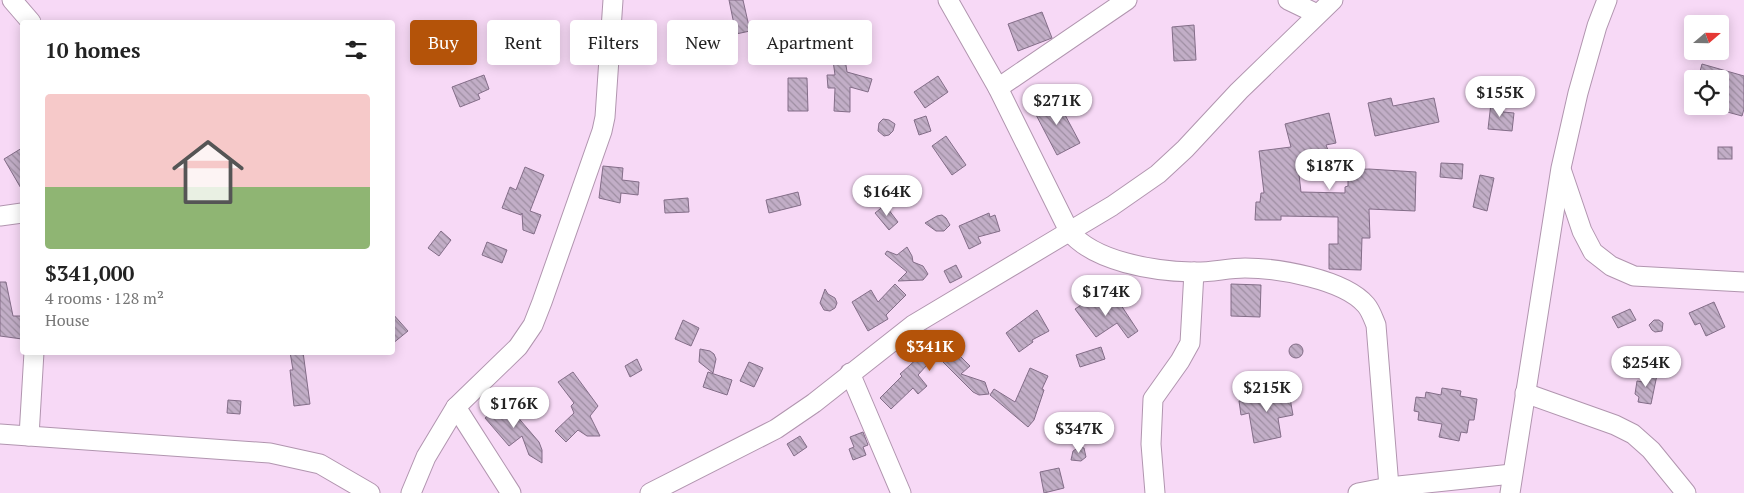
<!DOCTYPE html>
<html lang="en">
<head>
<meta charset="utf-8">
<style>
  :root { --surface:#fff; --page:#f6f6f6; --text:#222; --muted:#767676; --accent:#b45309 }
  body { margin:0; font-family:"PT Serif",serif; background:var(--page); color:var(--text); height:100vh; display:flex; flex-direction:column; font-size:19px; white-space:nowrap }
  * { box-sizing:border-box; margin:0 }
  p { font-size:16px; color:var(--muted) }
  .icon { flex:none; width:28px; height:28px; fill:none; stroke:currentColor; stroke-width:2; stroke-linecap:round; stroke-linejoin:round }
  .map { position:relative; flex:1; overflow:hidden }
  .side { position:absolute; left:20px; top:20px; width:375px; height:335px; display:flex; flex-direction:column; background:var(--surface); border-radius:5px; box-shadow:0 2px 12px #0003 }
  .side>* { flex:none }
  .guide { position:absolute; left:410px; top:20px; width:475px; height:45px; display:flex; gap:10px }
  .needle { width:32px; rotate:70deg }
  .tools { position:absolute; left:1684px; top:15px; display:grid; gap:10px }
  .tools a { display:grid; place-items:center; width:45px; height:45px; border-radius:5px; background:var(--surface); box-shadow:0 2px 12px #0003; font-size:25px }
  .price { position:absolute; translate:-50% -42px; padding:0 11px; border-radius:18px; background:#fff; color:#222; font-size:16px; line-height:32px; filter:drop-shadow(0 1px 2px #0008) }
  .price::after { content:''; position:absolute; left:50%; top:30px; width:15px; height:11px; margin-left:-8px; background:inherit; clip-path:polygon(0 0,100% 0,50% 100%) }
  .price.current { background:var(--accent); color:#fff }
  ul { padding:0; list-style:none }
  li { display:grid; align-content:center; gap:10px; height:265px; padding:0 25px }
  li span { display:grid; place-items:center; height:155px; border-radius:5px; color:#555 }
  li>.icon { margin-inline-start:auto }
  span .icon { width:90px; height:90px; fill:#fffc; stroke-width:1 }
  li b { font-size:21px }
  h2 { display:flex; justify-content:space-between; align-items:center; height:60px; padding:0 25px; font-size:21px }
  .pill { padding:0 18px; border-radius:5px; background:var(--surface); box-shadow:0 2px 12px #0003; font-size:18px; line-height:45px }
  .pill.current { background:var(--accent); color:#fff }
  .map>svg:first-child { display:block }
  .building { fill:url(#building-back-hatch); stroke:#836d88 }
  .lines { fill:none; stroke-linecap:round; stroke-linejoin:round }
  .minor-casing { stroke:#b195af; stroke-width:21 }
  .minor { stroke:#fff; stroke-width:19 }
</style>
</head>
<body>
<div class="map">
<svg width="1744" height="493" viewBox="0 0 1744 493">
  <defs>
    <pattern id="building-back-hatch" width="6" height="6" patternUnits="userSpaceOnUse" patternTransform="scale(1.25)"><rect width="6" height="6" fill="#c2aec7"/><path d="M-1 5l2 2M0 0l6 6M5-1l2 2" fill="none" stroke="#9e8ea2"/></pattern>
  </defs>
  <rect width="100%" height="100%" fill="#f7d9f6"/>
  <!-- building -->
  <g class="building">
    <path d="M729,0h14l7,31 -14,3z"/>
    <path d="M1042,12l10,26 -34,13 -10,-27z"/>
    <path d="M1194,25l2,35 -22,1 -2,-34z"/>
    <path d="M680,26l3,9 14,-5 1,3 11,-2 8,21 -15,6 -6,-15 -21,8 -7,-20z"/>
    <path d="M843,45l4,27 25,7 -4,13 -18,-5v25l-16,-1 1,-23h-7l-1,-13h8l-4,-29z"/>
    <path d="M1702,64l42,12v33l-2,7 -22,-6v-31h-22z"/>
    <path d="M484,75l5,14 -11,5 2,5 -20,8 -8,-20z"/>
    <path d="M938,76l10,16 -23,16 -11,-16z"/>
    <path d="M788,78h19l1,33h-20z"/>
    <path d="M1056,98l24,45 -23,12 -24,-46z"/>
    <path d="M1391,98l2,8 41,-8 5,24 -64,14 -7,-33z"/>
    <path d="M1491,103l13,1 -1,8 11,1 -2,18 -24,-2z"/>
    <path d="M1329,113l7,30 -10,2 2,5 -21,5 1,9 -10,2 3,26 44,1v-6l3,-1v-16l21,-1 47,3 -1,39 -46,-2 1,29h-8l-1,32 -32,-1v-25h9v-27l-57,-1v4h-26l1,-18h4l1,-9h3l-5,-42 32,-4 -6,-23z"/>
    <path d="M926,116l5,15 -12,4 -5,-15z"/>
    <path d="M883,119l6,1 6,4 -2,7 -4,4 -5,1 -6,-5 1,-8z"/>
    <path d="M946,136l20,29 -14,10 -20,-29z"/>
    <rect x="1718" y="147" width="14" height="12"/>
    <path d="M22,148v42l-18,-31z"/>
    <path d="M1441,163l22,1 -1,15 -22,-2z"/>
    <path d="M603,166l20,2 -1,12 17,2 -1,13 -17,-2 -1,10 -21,-5z"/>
    <path d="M525,167l19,8 -14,36 11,4 -7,19 -11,-4 -1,-17 -1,2 -19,-7 8,-21 6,3z"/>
    <path d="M1480,175l14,3 -7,33 -14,-4z"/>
    <path d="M798,192l3,13 -32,8 -3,-13z"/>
    <path d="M688,198l1,14 -24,1 -1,-13z"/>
    <path d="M885,205l13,17 -9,8 -14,-17z"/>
    <path d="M989,213l1,4 5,-2 5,16 -22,6 3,6 -12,6 -10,-23z"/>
    <path d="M942,215l4,3 4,7 -6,6h-8l-11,-8 12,-7z"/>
    <path d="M441,231l10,9 -12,16 -11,-8z"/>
    <path d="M487,242l20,8 -5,13 -20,-8z"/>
    <path d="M907,247l5,9 1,6 10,4 5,8 -5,6 -25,1 9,-9 -22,-18 2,-3 10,4z"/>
    <path d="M956,265l6,12 -12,6 -6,-12z"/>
    <path d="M0,282h6l7,34h9v23l-22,-3z"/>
    <path d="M895,284l11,11 -20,20 2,4 -20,12 -16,-29 19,-12 7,12z"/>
    <path d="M1231,284l30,1 -1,32 -29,-1z"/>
    <path d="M825,289l3,5 7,4 2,5 -2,5 -5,3 -6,-1 -4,-7z"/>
    <path d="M1095,296l7,11 15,-8 21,32 -10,7 -11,-15 -21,14 -21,-28z"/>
    <path d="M1714,302l11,25 -19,9 -6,-13 -5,2 -6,-12z"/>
    <path d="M1630,309l6,11 -18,8 -6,-11z"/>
    <path d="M1037,310l12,21 -17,9 1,2 -14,10 -13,-19z"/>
    <path d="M392,313l16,18 -16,13z"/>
    <path d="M683,320l16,8 -8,18 -16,-7z"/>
    <path d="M1654,320h5l4,3 -1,8 -7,1 -3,-2 -3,-5z"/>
    <path d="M927,330l31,29 2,-3 10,10 -9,8 24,8 4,12 -10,1 -6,-3 -37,-37 -18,20 9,11 -9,8 -5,-6 -22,21 -11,-11 22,-22 -2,-2 29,-26 -11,-12z"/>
    <circle cx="1296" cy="351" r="7"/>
    <path d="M1101,347l4,12 -25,8 -4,-12z"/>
    <path d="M700,349l10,2 4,3 2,5 -3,14 -14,-11z"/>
    <path d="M290,352h13l7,52 -16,2 -4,-36h3z"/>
    <path d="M1649,357l12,1 -2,15 -13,-1z"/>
    <path d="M637,359l5,11 -12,7 -5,-11z"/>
    <path d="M749,362l14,6 -9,19 -14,-6z"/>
    <path d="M1030,368l18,8 -6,13 2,1 -10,30 -6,7 -38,-32 4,-6 21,13z"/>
    <path d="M573,372l25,34 -8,10 10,20h-13l-9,-6 -12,12 -11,-11 19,-18 -3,-7 3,-3 -16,-21z"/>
    <path d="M708,372l24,8 -5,15 -24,-8z"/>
    <path d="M1645,372l12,3 -6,29 -13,-2 1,-5 -4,-3 2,-13 6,1z"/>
    <path d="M1288,387l5,28 -15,3 3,19 -27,6 -5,-30 -8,2 -2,-14 21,-4v-5z"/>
    <path d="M1442,388l19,3 -1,5 17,3 -3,21h-5l-2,13 -6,-1 -2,9 -20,-4 3,-13 -24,-4 1,-8 -5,-1 2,-14 9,1 1,-6 15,3z"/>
    <path d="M509,398l9,11 -3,5 24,28 3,8v13l-13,-8 -7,-19 -13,10 -24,-28z"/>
    <path d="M228,400l13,1 -1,13 -13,-1z"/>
    <path d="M863,432l5,13 -5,2 3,8 -13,5 -4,-11 5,-2 -4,-10z"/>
    <path d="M800,436l7,11 -13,9 -7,-12z"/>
    <path d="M1079,447l5,1 2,9 -5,4 -10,-1 2,-9z"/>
    <path d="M1059,468l5,20 -20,5 -4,-21z"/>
  </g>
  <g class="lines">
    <!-- minor casing -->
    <g class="minor-casing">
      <g id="minor">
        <path d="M12,0l19,22"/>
        <path d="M948,0l50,88 71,143c25,31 85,40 123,41 18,1 35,-4 53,-4 32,0 99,11 121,37 5,6 7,13 10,20l13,162"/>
        <path d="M1288,0l29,14"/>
        <path d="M998,88l129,-88"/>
        <path d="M1562,172l20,59 11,21 18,14 23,10 110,6"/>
        <path d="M0,216l22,-3"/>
        <path d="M850,373l51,120"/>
        <path d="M1525,393l90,32 18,9 18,16 35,43"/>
        <path d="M456,407l55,86"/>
        <path d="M0,434l270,19 50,11 50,29"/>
        <path d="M29,436l5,-84"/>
        <path d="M411,493l15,-36 30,-50 62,-60 15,-22 9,-23 60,-171 3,-14 8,-117"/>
        <path d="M650,493l126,-64 38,-26 99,-78 199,-119 46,-32 27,-25 54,-58 94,-91"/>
        <path d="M1155,493l-4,-49 2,-45 27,-38 10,-18 4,-71"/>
        <path d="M1358,493l31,-6 123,-13"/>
        <path d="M1510,493l51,-325 17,-75 19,-67 10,-26"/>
      </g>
    </g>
    <!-- minor -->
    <use href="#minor" class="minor"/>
  </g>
</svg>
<div class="tools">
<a><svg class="needle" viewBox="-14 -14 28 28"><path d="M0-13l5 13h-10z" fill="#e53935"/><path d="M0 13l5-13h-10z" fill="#767676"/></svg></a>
<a><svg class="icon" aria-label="locate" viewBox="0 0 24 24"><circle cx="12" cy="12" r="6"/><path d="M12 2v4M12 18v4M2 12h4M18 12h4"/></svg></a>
</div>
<b class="price" style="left:1500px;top:118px">$155K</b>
<b class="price" style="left:1057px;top:126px">$271K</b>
<b class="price" style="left:1330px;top:191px">$187K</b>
<b class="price" style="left:887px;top:217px">$164K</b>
<b class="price" style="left:1106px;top:317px">$174K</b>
<b class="price current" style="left:930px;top:372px">$341K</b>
<b class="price" style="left:1646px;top:388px">$254K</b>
<b class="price" style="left:1267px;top:413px">$215K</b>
<b class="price" style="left:514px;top:429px">$176K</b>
<b class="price" style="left:1079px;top:454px">$347K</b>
<div class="guide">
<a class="pill current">Buy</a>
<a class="pill">Rent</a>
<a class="pill">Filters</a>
<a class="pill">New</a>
<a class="pill">Apartment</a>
</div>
<section class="side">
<h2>10 homes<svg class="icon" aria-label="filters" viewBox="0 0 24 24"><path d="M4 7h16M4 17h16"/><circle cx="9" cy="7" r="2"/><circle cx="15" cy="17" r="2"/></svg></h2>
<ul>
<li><span style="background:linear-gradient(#f6c9c9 60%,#8fb573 0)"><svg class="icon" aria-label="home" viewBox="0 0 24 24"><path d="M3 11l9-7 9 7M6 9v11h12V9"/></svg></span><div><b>$341,000</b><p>4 rooms · 128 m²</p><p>House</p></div></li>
</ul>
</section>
</div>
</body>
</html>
